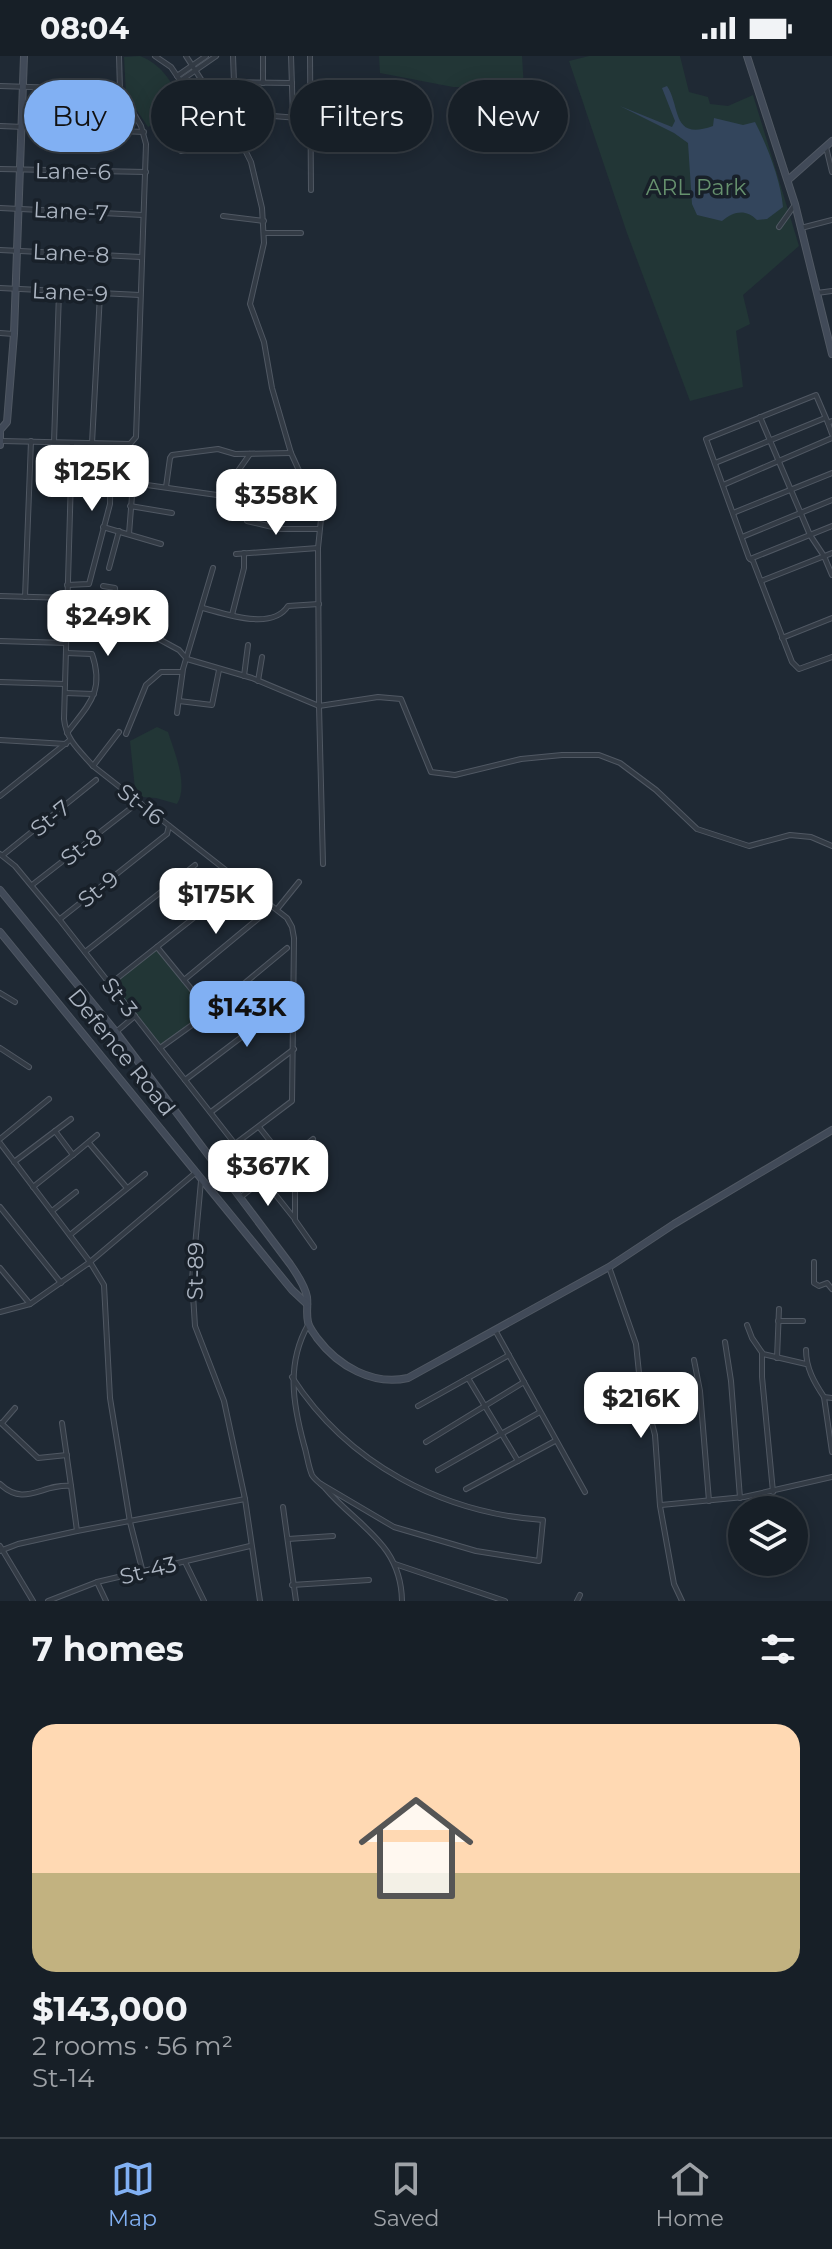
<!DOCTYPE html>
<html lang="en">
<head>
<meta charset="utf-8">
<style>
  :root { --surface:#171f27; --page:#242c33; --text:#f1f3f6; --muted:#9ea2a7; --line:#363d44; --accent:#81b0f3 }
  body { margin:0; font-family:Montserrat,sans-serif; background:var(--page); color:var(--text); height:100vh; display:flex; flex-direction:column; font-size:30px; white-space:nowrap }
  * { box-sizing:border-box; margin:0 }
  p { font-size:26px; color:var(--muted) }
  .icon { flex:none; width:44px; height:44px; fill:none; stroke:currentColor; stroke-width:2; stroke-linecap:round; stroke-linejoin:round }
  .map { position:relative; height:1545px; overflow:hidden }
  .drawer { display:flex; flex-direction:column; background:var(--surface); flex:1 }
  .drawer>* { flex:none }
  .banner { position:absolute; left:24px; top:24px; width:784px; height:72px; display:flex; gap:16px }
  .buttons { position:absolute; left:728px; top:1440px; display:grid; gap:16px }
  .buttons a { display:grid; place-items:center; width:80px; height:80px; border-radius:50%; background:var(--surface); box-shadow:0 4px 20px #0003,0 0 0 2px var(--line); font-size:40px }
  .price { position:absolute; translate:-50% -68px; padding:0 18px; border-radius:16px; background:#fff; color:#222; font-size:26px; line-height:52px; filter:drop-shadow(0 2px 4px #0008) }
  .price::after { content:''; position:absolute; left:50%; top:48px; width:24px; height:18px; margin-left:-12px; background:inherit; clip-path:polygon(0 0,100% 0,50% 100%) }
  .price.current { background:var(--accent); color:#111 }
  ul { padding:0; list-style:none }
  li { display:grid; align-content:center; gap:16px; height:424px; padding:0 32px }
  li+li { border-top:2px solid var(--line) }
  li span { display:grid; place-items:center; height:248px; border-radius:24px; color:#555 }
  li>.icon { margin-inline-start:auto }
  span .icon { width:144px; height:144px; fill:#fffc; stroke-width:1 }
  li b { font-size:34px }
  h2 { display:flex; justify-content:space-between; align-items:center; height:96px; padding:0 32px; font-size:34px }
  .pill { padding:0 28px; border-radius:36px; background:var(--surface); box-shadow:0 4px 20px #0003,0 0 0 2px var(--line); font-size:28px; line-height:72px }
  .pill.current { background:var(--accent); color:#111 }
  .status { display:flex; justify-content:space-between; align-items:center; height:56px; padding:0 40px; background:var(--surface); direction:ltr }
  .status svg { height:22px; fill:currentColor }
  .tabs { display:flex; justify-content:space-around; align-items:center; height:112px; border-top:2px solid var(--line); background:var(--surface); font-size:22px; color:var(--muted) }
  .tabs a { display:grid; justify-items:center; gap:4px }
  .tabs .current { color:var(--accent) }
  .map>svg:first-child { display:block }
  .green { fill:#223636 }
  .water { fill:#33455c }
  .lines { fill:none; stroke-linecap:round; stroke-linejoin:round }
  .street-casing { stroke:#505863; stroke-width:6 }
  .secondary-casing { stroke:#505863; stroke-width:8 }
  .street { stroke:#333b45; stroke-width:4 }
  .secondary { stroke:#414a58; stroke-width:6 }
  .labels { text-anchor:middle; stroke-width:7; stroke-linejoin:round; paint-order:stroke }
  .street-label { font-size:22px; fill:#acb5c2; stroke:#182029 }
  .park-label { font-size:22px; fill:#66916e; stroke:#182029 }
</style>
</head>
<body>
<div class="status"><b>08:04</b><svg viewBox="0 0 49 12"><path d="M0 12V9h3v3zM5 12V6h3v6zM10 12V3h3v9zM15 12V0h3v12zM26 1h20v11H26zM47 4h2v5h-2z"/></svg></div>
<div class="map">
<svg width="832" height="1545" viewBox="0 0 832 1545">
  <rect width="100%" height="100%" fill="#1f2934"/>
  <!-- green -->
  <g class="green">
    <path d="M140,0c23,9 32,27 43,48l-35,23 -22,-33 -2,-37z"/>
    <path d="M379,0h143l2,32 -71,-1 -73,-14z"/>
    <path d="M589,0h91l9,36 19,5 2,7 18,2 25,-11 46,151 -56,49 7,29 -14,7 7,56 -53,14 -63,-168 -58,-172z"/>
    <path d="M157,671l11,5c6,19 21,53 9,72l-21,-6 -14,-1 -7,-8 -5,-48z"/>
    <path d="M157,891l53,65 -50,36 -50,-64z"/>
  </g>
  <!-- water -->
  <path class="water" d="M667,30c14,21 4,55 46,40l1,-8 29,7 12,-3c12,23 26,59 28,85l-16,12 -10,1c-12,-12 -24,-8 -35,1l-25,-6 -5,-11 -4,-61 -14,-10 -54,-27 52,21 3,-6 -13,-33z"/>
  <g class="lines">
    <!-- street casing -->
    <g class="street-casing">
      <g id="street">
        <path d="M155,0l16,11 30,44 38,27 12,24 11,46 2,35 -14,61 14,38 8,46 19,65 30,66 -3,29 1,158 4,158"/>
        <path d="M186,0l20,31"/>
        <path d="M233,0l1,26"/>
        <path d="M263,0v27"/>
        <path d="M291,0l2,61"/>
        <path d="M310,0l1,134"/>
        <path d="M177,20l29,-20"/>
        <path d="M180,25l36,-25"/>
        <path d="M0,30l120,4"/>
        <path d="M196,38l21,-12 75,1"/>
        <path d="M220,67l5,-7 10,-3 76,6"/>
        <path d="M0,70l144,6"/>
        <path d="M826,91l6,25"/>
        <path d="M181,95l59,-11"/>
        <path d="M0,113l146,3"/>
        <path d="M0,152l143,7"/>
        <path d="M223,160l41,5"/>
        <path d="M779,171l15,-21"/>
        <path d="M801,172l31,-8"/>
        <path d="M264,177h37"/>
        <path d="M0,194l141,7"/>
        <path d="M0,232l140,7"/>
        <path d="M817,237l15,-2"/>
        <path d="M0,277l14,1"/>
        <path d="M760,361l50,118 14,21 8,19"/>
        <path d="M832,365l-4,2 -12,-28 -110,44 43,119 4,3 39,101 7,7 33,-12"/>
        <path d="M828,367l4,11"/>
        <path d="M2,385l128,3 6,-7 10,-293 -5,-18 -21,-36 -1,-34"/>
        <path d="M54,386l5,-150"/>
        <path d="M92,387l8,-149"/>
        <path d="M715,407l110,-45"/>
        <path d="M140,427l5,-29"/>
        <path d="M723,429l109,-47"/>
        <path d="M166,431l4,-29 2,-3 46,-6 17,5 56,-1"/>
        <path d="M228,434l60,9 23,1"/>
        <path d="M130,450l42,7"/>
        <path d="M733,457l99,-40"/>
        <path d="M247,465l34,8h38"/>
        <path d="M103,471l58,17"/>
        <path d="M129,478l4,-51 91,13 9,-18 17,-24"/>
        <path d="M742,481l90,-37"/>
        <path d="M236,498l82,-6"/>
        <path d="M750,503l82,-33"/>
        <path d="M109,512l10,-37"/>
        <path d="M761,525l71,-28"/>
        <path d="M67,529l22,-1 21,-80 1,-60"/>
        <path d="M103,530l12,2 1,14"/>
        <path d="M0,540l67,2"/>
        <path d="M25,541l6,-156"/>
        <path d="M203,552c23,6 69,23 85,-2l31,-2"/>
        <path d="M232,559l12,-47v-15"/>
        <path d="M78,564l79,18 22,12 8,9 65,19 67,28 59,-9 23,2 30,73 24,3 66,-16 41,-4h37l21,8 36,27 41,39 52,17 41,-11 21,2 21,9"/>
        <path d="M107,571l10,-26 16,1"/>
        <path d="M140,577l8,-24"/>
        <path d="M782,582l50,-20"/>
        <path d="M0,585l66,2"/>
        <path d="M66,597l26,1c13,38 -4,51 -25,79"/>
        <path d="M244,620l4,-31"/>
        <path d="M258,625l4,-24"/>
        <path d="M0,626l65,2"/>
        <path d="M65,637l29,1"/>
        <path d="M179,645l33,4 7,-35"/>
        <path d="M177,657l6,-44 30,-101"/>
        <path d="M126,678l20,-49 15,-13h21"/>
        <path d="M0,684l66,4"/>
        <path d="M93,710l26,-34"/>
        <path d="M0,740l70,-56"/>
        <path d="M0,798l15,12 44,53 176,225 57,-43 2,-163 -2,-11 -5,-9 -194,-152c-13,-15 -27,-26 -29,-47l8,-276"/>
        <path d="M3,799l93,-75"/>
        <path d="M32,829l99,-77"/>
        <path d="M278,852l21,-26"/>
        <path d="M60,863l107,-85 2,-8"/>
        <path d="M157,891l53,65"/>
        <path d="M85,896l110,-87"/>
        <path d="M184,924l81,-67"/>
        <path d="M110,928l119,-94"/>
        <path d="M0,937l15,9"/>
        <path d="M116,976l19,-16"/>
        <path d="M0,992l29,19"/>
        <path d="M160,992l50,-36 77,-64"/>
        <path d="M185,1024l109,-83"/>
        <path d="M211,1056l83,-63"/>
        <path d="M259,1071l27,34"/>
        <path d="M0,1083l49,-40"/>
        <path d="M0,1087l90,119 104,-88h3"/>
        <path d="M89,1087l38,45"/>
        <path d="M295,1098v66l19,27"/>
        <path d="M73,1099l24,-20"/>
        <path d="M14,1106l57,-43"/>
        <path d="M263,1123l31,39"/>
        <path d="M201,1125l-9,98 3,47 29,75 21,98 15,102"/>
        <path d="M33,1131l40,-32 -18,-24"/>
        <path d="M241,1141l72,-58"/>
        <path d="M0,1151l61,76"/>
        <path d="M52,1155l24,-19"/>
        <path d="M70,1179l75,-61"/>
        <path d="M814,1206v21l5,3 8,-3 5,6"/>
        <path d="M609,1211l27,77 3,29 16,62 5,71 14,78 8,17"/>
        <path d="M0,1212l30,36"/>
        <path d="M0,1256l30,-8 60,-42 14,23 6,113 20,124 13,51"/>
        <path d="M778,1265h25"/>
        <path d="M308,1269c-22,39 -15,79 -4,120 3,9 4,21 8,30 3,5 9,9 13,13 33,39 76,55 77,113"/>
        <path d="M747,1269l5,13 11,16 43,10"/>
        <path d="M495,1274l90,162"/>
        <path d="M725,1286l6,39 9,117"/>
        <path d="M806,1294c0,18 8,32 18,47l8,1"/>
        <path d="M762,1297v24l11,115"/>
        <path d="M777,1302l2,-49"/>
        <path d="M694,1304l6,31 9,110"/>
        <path d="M292,1321c56,87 150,136 251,143l-4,41 -63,-10 -82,-24 -73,-43"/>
        <path d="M468,1322l50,83"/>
        <path d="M824,1341l8,55"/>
        <path d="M418,1350l91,-51"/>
        <path d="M1,1367l37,35 29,-3"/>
        <path d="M2,1367l13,-15"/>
        <path d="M62,1367l9,63"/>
        <path d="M426,1386l98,-60"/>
        <path d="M438,1414l102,-58"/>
        <path d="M0,1428c25,24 42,-1 71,2l6,45"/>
        <path d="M466,1433l89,-48"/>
        <path d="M661,1449l83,-8 88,-20"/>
        <path d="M283,1451l13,94"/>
        <path d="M288,1483l45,-3"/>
        <path d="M0,1490l33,55"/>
        <path d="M0,1495l18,-7 59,-13 168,-32"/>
        <path d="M185,1506l19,39"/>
        <path d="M395,1508l110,37"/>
        <path d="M97,1526l9,19"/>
        <path d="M292,1529l77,-5"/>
        <path d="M48,1545l49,-19 153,-36"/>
        <path d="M577,1545l3,-6"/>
      </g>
    </g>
    <!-- secondary casing -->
    <g class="secondary-casing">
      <g id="secondary">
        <path d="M747,0l48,148 37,150"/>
        <path d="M788,124l44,-39"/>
        <path d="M0,374l7,-8 7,-88 10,-278"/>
        <path d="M0,377v12"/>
        <path d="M0,834l116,142 174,232c7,10 15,22 17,33 1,9 -1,17 1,25 1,6 6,11 9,16 21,28 56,48 91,40l201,-111 65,-43 158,-94"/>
        <path d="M0,876l292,358 15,14"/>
      </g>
    </g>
    <!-- street -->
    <use href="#street" class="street"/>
    <!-- secondary -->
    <use href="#secondary" class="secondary"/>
  </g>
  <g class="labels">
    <!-- street labels -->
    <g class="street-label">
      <text transform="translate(73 115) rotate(1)" y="8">Lane-6</text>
      <text transform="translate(71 155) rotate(3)" y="8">Lane-7</text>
      <text transform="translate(71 197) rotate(3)" y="8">Lane-8</text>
      <text transform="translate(70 236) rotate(3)" y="8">Lane-9</text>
      <text transform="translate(141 748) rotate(38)" y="8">St-16</text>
      <text transform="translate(50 762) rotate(-39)" y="8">St-7</text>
      <text transform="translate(81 791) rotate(-38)" y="8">St-8</text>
      <text transform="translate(98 833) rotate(-38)" y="8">St-9</text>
      <text transform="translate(120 941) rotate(52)" y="8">St-3</text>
      <text transform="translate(122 996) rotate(51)" y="8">Defence Road</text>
      <text transform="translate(195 1215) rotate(-89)" y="8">St-89</text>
      <text transform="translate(148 1514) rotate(-14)" y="8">St-43</text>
    </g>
    <!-- park labels -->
    <g class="park-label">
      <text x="696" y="139">ARL Park</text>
    </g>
  </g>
</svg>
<div class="buttons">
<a><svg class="icon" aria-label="layers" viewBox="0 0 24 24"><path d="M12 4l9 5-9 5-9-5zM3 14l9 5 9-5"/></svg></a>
</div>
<b class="price" style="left:92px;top:457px">$125K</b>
<b class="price" style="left:276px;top:481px">$358K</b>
<b class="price" style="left:108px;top:602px">$249K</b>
<b class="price" style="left:216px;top:880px">$175K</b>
<b class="price current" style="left:247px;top:993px">$143K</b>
<b class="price" style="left:268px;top:1152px">$367K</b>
<b class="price" style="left:641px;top:1384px">$216K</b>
<div class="banner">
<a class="pill current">Buy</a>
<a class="pill">Rent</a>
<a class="pill">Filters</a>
<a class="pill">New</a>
</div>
</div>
<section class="drawer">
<h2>7 homes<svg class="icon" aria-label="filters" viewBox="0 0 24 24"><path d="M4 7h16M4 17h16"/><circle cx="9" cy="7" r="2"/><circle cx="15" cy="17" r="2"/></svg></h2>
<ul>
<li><span style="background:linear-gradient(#ffd9b3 60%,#c2b280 0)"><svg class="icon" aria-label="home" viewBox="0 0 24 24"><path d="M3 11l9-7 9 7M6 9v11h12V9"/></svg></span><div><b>$143,000</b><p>2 rooms · 56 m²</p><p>St-14</p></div></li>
</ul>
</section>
<nav class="tabs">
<a class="current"><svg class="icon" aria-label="map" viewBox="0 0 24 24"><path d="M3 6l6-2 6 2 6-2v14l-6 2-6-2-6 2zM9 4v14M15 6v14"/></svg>Map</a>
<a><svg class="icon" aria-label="saved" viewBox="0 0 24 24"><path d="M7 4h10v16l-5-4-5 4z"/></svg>Saved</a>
<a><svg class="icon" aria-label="home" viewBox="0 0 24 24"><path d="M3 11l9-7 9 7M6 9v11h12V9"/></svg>Home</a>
</nav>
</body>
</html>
